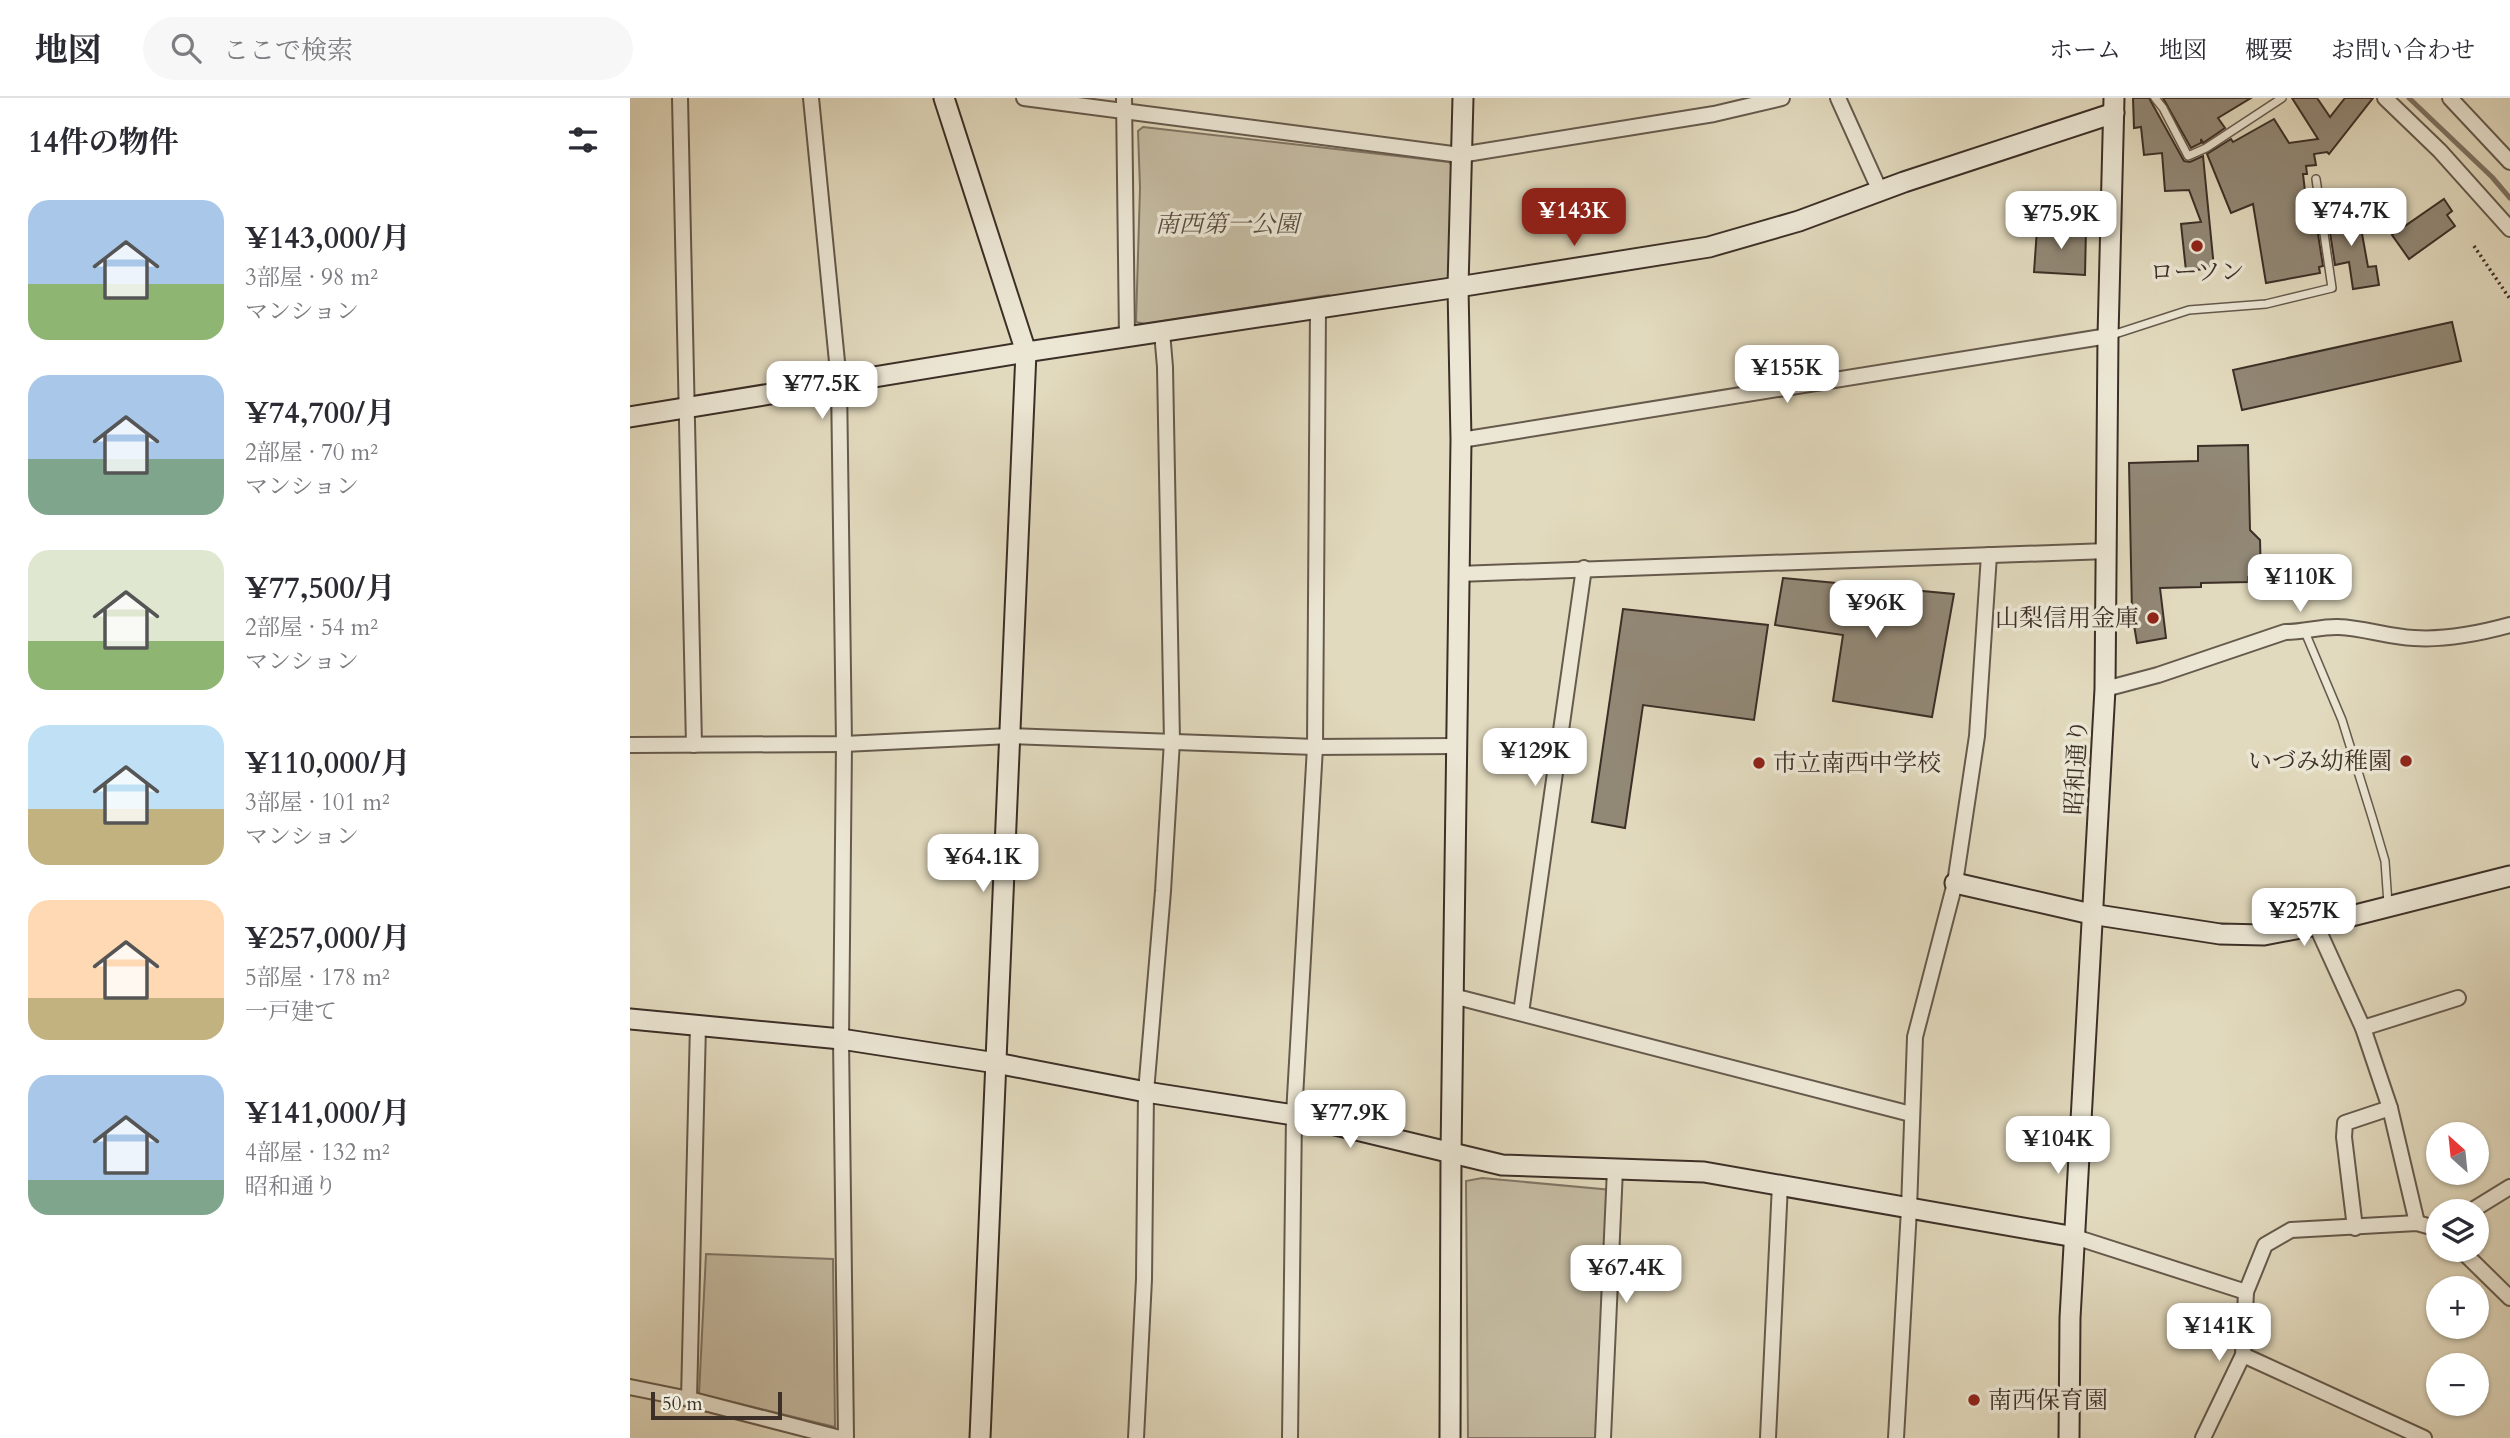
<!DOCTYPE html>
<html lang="ja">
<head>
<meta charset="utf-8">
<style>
  :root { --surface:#fff; --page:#f7f7f7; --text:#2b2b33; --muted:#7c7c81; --line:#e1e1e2; --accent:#8f2418 }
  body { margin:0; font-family:Cardo,"Noto Serif JP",serif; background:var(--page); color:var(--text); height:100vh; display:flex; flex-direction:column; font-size:26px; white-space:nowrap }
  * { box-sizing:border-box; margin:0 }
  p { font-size:23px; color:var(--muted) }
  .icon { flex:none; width:38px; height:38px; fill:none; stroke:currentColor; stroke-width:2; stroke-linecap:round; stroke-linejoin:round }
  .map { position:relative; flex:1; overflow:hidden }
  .side { display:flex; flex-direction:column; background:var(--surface); width:630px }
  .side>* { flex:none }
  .needle { width:46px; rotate:333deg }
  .fabs { position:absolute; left:1796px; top:1024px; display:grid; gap:14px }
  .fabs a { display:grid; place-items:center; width:63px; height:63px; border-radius:50%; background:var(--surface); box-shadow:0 2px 5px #0004; font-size:35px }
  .scale { position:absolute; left:21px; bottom:18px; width:131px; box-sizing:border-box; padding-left:7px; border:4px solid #3c2f27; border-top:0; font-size:19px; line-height:24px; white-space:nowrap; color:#3c2f27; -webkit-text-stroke:5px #ece7d5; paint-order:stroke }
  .price { position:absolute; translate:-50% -60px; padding:0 16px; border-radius:14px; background:#fff; color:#222; font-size:23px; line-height:46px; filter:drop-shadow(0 2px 4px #0008) }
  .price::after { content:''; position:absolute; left:50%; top:42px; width:21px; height:16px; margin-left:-10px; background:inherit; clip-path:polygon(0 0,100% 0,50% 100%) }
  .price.selected { background:var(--accent); color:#fff }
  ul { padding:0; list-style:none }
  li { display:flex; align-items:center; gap:21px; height:175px; padding:0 28px }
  li span { display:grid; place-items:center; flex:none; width:196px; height:140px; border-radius:21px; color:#555 }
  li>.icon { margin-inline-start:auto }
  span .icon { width:84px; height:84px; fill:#fffc; stroke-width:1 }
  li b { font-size:30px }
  h2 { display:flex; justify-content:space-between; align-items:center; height:84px; padding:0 28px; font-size:30px }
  header { display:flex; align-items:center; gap:42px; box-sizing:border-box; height:98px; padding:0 35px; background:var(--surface); border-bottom:2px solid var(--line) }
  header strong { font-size:33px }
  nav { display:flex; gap:38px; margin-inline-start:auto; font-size:24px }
  .search { width:490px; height:63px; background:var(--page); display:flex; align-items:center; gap:18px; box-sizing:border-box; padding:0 24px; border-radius:38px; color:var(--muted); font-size:26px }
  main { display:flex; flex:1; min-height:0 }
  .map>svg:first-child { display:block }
  .green { fill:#c6bda4; stroke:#817666; stroke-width:2 }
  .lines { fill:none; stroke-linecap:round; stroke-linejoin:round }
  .stream { stroke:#7e7363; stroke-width:5 }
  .building { fill:#928876; stroke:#3c2f27; stroke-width:2 }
  .lane-casing { stroke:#665a4d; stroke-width:10 }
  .street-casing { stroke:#665a4d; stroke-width:18 }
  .secondary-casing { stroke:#3c2f27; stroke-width:23 }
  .path { stroke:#3c2f27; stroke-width:3.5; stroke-dasharray:2 3.5; stroke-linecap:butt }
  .lane { stroke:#ece7d5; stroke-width:7 }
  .street { stroke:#ece7d5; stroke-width:14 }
  .secondary { stroke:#ece7d5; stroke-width:19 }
  .poi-dot { fill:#8f2418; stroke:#ece7d5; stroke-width:2.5 }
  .labels { text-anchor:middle; stroke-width:7; stroke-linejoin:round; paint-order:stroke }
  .park-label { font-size:24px; font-style:italic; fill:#584b40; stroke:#ece7d5 }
  .poi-label { font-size:24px; fill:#3c2f27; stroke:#ece7d5; text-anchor:end }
  .street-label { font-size:24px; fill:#3c2f27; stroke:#ece7d5 }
</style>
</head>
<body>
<header>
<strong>地図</strong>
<div class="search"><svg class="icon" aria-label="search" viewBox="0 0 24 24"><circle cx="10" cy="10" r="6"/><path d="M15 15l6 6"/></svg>ここで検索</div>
<nav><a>ホーム</a><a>地図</a><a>概要</a><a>お問い合わせ</a></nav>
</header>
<main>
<section class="side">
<h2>14件の物件<svg class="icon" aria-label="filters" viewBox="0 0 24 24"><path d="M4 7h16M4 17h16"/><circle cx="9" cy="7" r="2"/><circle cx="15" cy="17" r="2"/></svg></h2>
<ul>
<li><span style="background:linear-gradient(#a9c7e8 60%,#8fb573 0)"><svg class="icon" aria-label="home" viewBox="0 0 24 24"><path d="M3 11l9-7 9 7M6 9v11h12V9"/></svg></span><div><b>¥143,000/月</b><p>3部屋 · 98 m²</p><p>マンション</p></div></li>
<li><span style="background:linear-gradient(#a9c7e8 60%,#7fa58c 0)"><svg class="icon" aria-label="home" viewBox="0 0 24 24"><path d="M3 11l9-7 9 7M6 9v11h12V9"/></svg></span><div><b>¥74,700/月</b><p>2部屋 · 70 m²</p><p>マンション</p></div></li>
<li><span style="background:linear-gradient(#dfe7d0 65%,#8fb573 0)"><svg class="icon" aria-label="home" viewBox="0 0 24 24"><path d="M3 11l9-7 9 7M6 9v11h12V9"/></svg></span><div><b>¥77,500/月</b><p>2部屋 · 54 m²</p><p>マンション</p></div></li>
<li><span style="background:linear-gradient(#bfe0f5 60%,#c2b280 0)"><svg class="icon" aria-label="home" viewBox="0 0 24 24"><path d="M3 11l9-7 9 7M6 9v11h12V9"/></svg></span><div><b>¥110,000/月</b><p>3部屋 · 101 m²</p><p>マンション</p></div></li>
<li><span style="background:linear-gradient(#ffd9b3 70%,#c2b280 0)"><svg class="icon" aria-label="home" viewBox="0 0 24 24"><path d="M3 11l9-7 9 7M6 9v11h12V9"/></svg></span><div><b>¥257,000/月</b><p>5部屋 · 178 m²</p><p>一戸建て</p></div></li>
<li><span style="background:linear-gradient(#a9c7e8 75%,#7fa58c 0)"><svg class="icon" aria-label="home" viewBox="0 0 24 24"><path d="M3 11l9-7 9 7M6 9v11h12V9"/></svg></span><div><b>¥141,000/月</b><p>4部屋 · 132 m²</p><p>昭和通り</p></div></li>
</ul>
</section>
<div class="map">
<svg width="1880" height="1340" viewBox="0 0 1880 1340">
  <rect width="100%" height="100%" fill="#e2dabe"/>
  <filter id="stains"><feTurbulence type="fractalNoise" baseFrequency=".00286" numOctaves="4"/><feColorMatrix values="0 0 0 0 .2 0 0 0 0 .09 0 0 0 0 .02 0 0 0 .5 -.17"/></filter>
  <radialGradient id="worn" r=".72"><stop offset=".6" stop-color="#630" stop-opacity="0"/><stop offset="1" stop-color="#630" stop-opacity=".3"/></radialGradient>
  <!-- green -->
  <g class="green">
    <path d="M513,29l306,35 5,7 1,104 -9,11 -112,17 -5,-6 -184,29 -9,-2 4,-134 -2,-57z"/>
    <path d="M852,1080l130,12 -13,248h-131l-2,-257z"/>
    <path d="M76,1156l127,5 2,168 -136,-33z"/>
  </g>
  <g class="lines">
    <!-- stream -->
    <path class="stream" d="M1779,0l83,79 18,21"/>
  </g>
  <!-- building -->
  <g class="building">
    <path d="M1503,0h16l35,63 6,1 13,-6 11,112 -28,3 -5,-47 20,-2 -12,-32 -24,1 -3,-38 -18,2 -3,-28 -7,1z"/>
    <path d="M1533,0h88l-33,20 7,10 -22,15 -2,-4v4l-10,5z"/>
    <path d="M1662,0h25l13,19 15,-19h28l-44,56 -2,-2 -13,2 2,11 -10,1 1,8h-4l5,43 7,-2 8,51 -4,1 1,6 -54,10 -13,-79 -22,9 -24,-59 24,-15 2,3 41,-23 15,24 29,-4z"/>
    <path d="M1814,101l8,12 -5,4 8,11 -46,33 -17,-24z"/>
    <path d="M1721,111l1,9 7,-1 9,50 8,-1 3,19 -26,4 -4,-27 -14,3 -8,-52z"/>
    <path d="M1456,130l-1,47 -51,-3 3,-43z"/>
    <path d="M1822,224l9,39 -219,49 -9,-40z"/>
    <path d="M1618,347l2,85 10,10 1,37h-13v5l-47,1v4l-41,1 6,50 -29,5 -5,-30 -3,-150 69,-2v-15z"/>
    <path d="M1153,480l171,16 -22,123 -99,-16 10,-66 -68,-10z"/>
    <path d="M993,511l145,16 -14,95 -111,-15 -18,123 -33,-6z"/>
  </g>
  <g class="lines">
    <!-- lane casing -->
    <g class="lane-casing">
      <g id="lane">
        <path d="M1525,0l8,10 25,48 18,-8 76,-50"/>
        <path d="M1482,237l77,-25 77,-6 66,-16 -16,-109"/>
        <path d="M1675,534l37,88 31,100 12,41 3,43"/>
      </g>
    </g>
    <!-- street casing -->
    <g class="street-casing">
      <g id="street">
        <path d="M50,0l14,647"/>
        <path d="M181,0l28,284 5,362 -3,295 5,399"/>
        <path d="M394,0l436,57 254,-41 68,-16"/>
        <path d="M494,0l3,239"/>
        <path d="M1208,0l42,93"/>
        <path d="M1755,0l55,53 70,78"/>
        <path d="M1820,0l60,64"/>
        <path d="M831,342l647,-104"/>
        <path d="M828,476l650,-23"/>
        <path d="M1475,591l53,-14 127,-43c19,0 38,-6 54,-5 25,1 49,10 75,11 30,2 67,-5 96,-13"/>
        <path d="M0,647l214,-1 166,-8 305,11 141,-1"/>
        <path d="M1686,827l47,103 27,80 27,115"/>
        <path d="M823,898l458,118"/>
        <path d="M891,915l63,-445"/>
        <path d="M1733,930l95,-30"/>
        <path d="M1841,1113l39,-24"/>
        <path d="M1725,1130l-11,-91 1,-14 45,-15"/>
        <path d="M1445,1139l171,55 19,-47 26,-15 126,-7 21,6"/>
        <path d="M1831,1152l49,48"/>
        <path d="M1613,1257l181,83"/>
        <path d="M0,1289l59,12 151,39"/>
        <path d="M59,1301l9,-374"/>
        <path d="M506,1340l8,-159 2,-187 17,-201 9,-150 -7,-374 -3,-35"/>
        <path d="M660,1340l4,-323 21,-368 3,-439"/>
        <path d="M973,1340l12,-269"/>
        <path d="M1138,1340l12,-254"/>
        <path d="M1266,1340l13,-229 6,-172 40,-154 22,-147 12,-181"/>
        <path d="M1573,1340l40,-83 3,-63"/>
      </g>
    </g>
    <!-- secondary casing -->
    <g class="secondary-casing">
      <g id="secondary">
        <path d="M314,0l82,254 -46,1086"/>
        <path d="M0,319l396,-65 432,-65 251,-40 90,-26 105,-39 210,-69"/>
        <path d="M1325,785l136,31 129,20 44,1 52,-10 194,-49"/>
        <path d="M0,921l211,20 155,24 150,29 148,23 208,50 202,7 371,65"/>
        <path d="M820,1340l1,-284 10,-714 -3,-153 5,-189"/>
        <path d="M1439,1340l1,-120 35,-629 3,-353 6,-238"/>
      </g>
    </g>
    <!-- path -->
    <path class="path" d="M1844,148l36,53"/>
    <!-- lane -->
    <use href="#lane" class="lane"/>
    <!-- street -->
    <use href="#street" class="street"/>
    <!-- secondary -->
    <use href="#secondary" class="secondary"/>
  </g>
  <!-- markers -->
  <g class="poi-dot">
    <circle cx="1567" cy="148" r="7"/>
    <circle cx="1523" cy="520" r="7"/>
    <circle cx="1776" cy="663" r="7"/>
    <circle cx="1129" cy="665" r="7"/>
    <circle cx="1344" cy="1302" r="7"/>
  </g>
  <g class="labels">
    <!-- park labels -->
    <g class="park-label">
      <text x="597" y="134">南西第一公園</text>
    </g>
    <!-- poi labels -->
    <g class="poi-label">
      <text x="1567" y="182" text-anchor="middle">ローソン</text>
      <text x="1509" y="528">山梨信用金庫</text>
      <text x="1762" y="671">いづみ幼稚園</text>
      <text x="1143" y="673" text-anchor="start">市立南西中学校</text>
      <text x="1358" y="1310" text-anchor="start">南西保育園</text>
    </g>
    <!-- street labels -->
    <g class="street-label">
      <text transform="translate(1446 669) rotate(-87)" y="8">昭和通り</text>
    </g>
  </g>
  <rect width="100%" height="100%" filter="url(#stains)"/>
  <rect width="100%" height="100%" fill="url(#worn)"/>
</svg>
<div class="fabs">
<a><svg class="needle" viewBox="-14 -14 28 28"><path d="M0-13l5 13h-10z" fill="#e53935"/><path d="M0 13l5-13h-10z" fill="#7c7c81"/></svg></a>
<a><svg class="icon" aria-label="layers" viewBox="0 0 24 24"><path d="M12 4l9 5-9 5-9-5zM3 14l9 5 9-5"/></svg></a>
<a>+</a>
<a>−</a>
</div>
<div class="scale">50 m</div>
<b class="price selected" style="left:944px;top:150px">¥143K</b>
<b class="price" style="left:1721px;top:150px">¥74.7K</b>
<b class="price" style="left:1431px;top:153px">¥75.9K</b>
<b class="price" style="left:1157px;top:307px">¥155K</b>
<b class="price" style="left:192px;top:323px">¥77.5K</b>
<b class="price" style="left:1670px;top:516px">¥110K</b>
<b class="price" style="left:1246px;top:542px">¥96K</b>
<b class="price" style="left:905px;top:690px">¥129K</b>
<b class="price" style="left:353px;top:796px">¥64.1K</b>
<b class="price" style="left:1674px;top:850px">¥257K</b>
<b class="price" style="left:720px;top:1052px">¥77.9K</b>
<b class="price" style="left:1428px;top:1078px">¥104K</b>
<b class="price" style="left:996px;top:1207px">¥67.4K</b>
<b class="price" style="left:1589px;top:1265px">¥141K</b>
</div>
</main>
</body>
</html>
